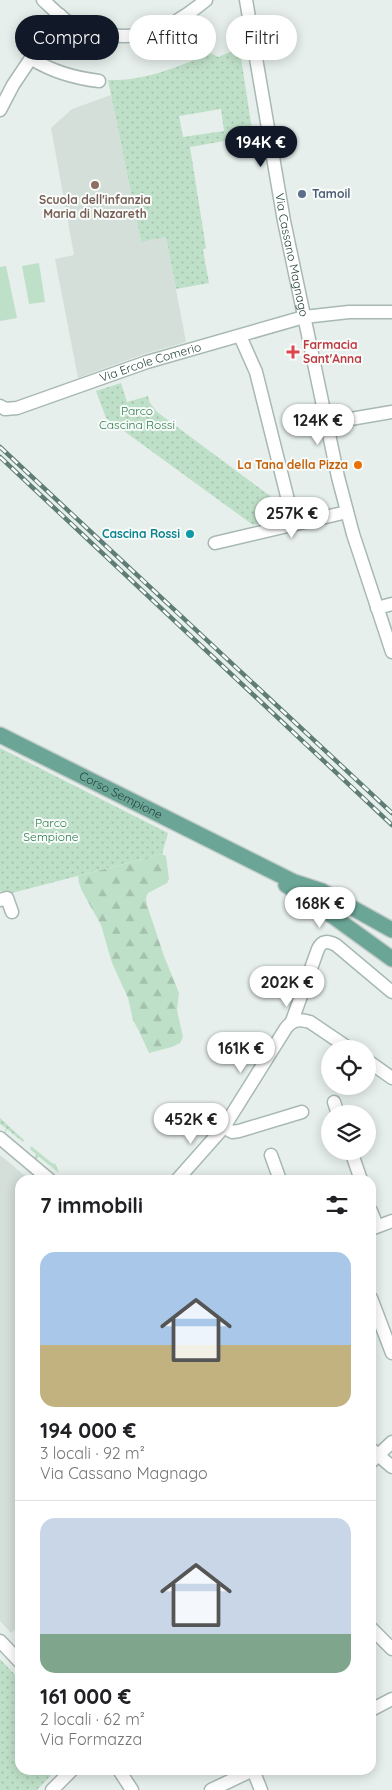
<!DOCTYPE html>
<html lang="it">
<head>
<meta charset="utf-8">
<style>
  :root { --surface:#fff; --page:#f2f2f2; --text:#202124; --muted:#757577; --line:#e0e0e0; --accent:#111827 }
  body { margin:0; font-family:Quicksand,sans-serif; background:var(--page); color:var(--text); height:100vh; display:flex; flex-direction:column; font-size:19px; white-space:nowrap }
  * { box-sizing:border-box; margin:0 }
  p { font-size:16px; color:var(--muted) }
  .icon { flex:none; width:28px; height:28px; fill:none; stroke:currentColor; stroke-width:2; stroke-linecap:round; stroke-linejoin:round }
  .map { position:relative; flex:1; overflow:hidden }
  .drawer { position:absolute; left:15px; top:1175px; width:361px; height:600px; display:flex; flex-direction:column; background:var(--surface); border-radius:15px; box-shadow:0 2px 12px #0003 }
  .drawer>* { flex:none }
  .top-card { position:absolute; left:15px; top:15px; width:362px; height:45px; display:flex; gap:10px }
  .tools { position:absolute; left:321px; top:1040px; display:grid; gap:10px }
  .tools a { display:grid; place-items:center; width:55px; height:55px; border-radius:50%; background:var(--surface); box-shadow:0 2px 12px #0003; font-size:25px }
  .price { position:absolute; translate:-50% -42px; padding:0 11px; border-radius:18px; background:#fff; color:#222; font-size:16px; line-height:32px; filter:drop-shadow(0 1px 2px #0008) }
  .price::after { content:''; position:absolute; left:50%; top:30px; width:15px; height:11px; margin-left:-8px; background:inherit; clip-path:polygon(0 0,100% 0,50% 100%) }
  .price.current { background:var(--accent); color:#fff }
  ul { padding:0; list-style:none }
  li { display:grid; align-content:center; gap:10px; height:265px; padding:0 25px }
  li+li { border-top:1px solid var(--line) }
  li span { display:grid; place-items:center; height:155px; border-radius:15px; color:#555 }
  li>.icon { margin-inline-start:auto }
  span .icon { width:90px; height:90px; fill:#fffc; stroke-width:1 }
  li b { font-size:21px }
  h2 { display:flex; justify-content:space-between; align-items:center; height:60px; padding:0 25px; font-size:21px }
  .pill { padding:0 18px; border-radius:22px; background:var(--surface); box-shadow:0 2px 12px #0003; font-size:18px; line-height:45px }
  .pill.current { background:var(--accent); color:#fff }
  .map>svg:first-child { display:block }
  .built { fill:#d4dfda }
  .grass { fill:url(#grass-dots); fill-rule:evenodd }
  .forest { fill:url(#forest-firs) }
  .garden { fill:#bfe0c8 }
  .lines { fill:none; stroke-linecap:round; stroke-linejoin:round }
  .minor-casing { stroke:#a8b8b2; stroke-width:15 }
  .major-casing { stroke:#c2cac8; stroke-width:18 }
  .minor { stroke:#fff; stroke-width:12 }
  .major { stroke:#6aa596; stroke-width:15 }
  .rail-casing { stroke:#5f7d75; stroke-width:4.5 }
  .rail { stroke:#f7fbf9; stroke-width:2.5; stroke-dasharray:8; stroke-linecap:butt }
  .education-dot { fill:#8d6e63; stroke:#f7fbf9; stroke-width:2 }
  .service-dot { fill:#5c6f8a; stroke:#f7fbf9; stroke-width:2 }
  .health-dot { fill:#e0444e; stroke:#f7fbf9; stroke-width:2 }
  .food-dot { fill:#e8710a; stroke:#f7fbf9; stroke-width:2 }
  .culture-dot { fill:#0f9aa8; stroke:#f7fbf9; stroke-width:2 }
  .labels { text-anchor:middle; stroke-width:4; stroke-linejoin:round; paint-order:stroke }
  .service-label { font-size:12px; font-weight:bold; fill:#4e5e75; stroke:#f7fbf9; text-anchor:start }
  .education-label { font-size:12px; font-weight:bold; fill:#785e54; stroke:#f7fbf9 }
  .street-label { font-size:12px; fill:#24423a; stroke:#f7fbf9 }
  .health-label { font-size:12px; font-weight:bold; fill:#be3a42; stroke:#f7fbf9; text-anchor:start }
  .park-label { font-size:12px; fill:#2d7a4b; stroke:#f7fbf9 }
  .food-label { font-size:12px; font-weight:bold; fill:#c56008; stroke:#f7fbf9; text-anchor:end }
  .culture-label { font-size:12px; font-weight:bold; fill:#0d838f; stroke:#f7fbf9; text-anchor:end }
</style>
</head>
<body>
<div class="map">
<svg width="392" height="1790" viewBox="0 0 392 1790">
  <defs>
    <pattern id="grass-dots" width="8" height="8" patternUnits="userSpaceOnUse" patternTransform="scale(1.25)"><rect width="8" height="8" fill="#bfe0c8"/><path d="M2 2h.1M6 6h.1" fill="none" stroke="#a4c1ad" stroke-width="1.8" stroke-linecap="round"/></pattern>
    <pattern id="forest-firs" width="22" height="20" patternUnits="userSpaceOnUse" patternTransform="scale(1.25)"><rect width="22" height="20" fill="#bfe0c8"/><path d="M5 1l3.5 6h-7zM16 11l3.5 6h-7z" fill="#a4c1ad"/></pattern>
  </defs>
  <rect width="100%" height="100%" fill="#e6efeb"/>
  <!-- built -->
  <g class="built">
    <path d="M111,95l30,147 25,-5 20,105 -42,12 -66,24 -23,-119 19,-4 -23,-127 21,-19z"/>
    <path d="M0,1155l30,25h-10v449l-1,1 -3,-2 -5,5 -11,-12z"/>
  </g>
  <!-- grass -->
  <g class="grass">
    <path d="M239,45l14,91 -63,11 16,101 -3,2 6,33 -33,6 -10,-52 -25,5 -33,-162c38,1 69,-13 103,-27l7,4 15,-6 2,-5zM221,109l3,22 -41,6 -4,-21z"/>
    <path d="M121,383l6,19 21,-6 2,7 7,9 116,86 6,20 -26,7 -147,-107 -10,-27z"/>
    <path d="M0,748l168,85 -6,21 -150,39 -12,-2z"/>
    <path d="M0,1118l24,22 -1,2 -16,-13 -2,6 -1,-1 2,-6 -6,-4z"/>
    <path d="M31,1146l22,18 2,-1 4,10 -21,-17 -2,5 -2,-1 2,-6 -6,-5z"/>
    <path d="M0,1659l20,21v90h36l-19,20h-37z"/>
  </g>
  <!-- forest -->
  <path class="forest" d="M162,854l4,2 3,23 -2,4 -19,10 -2,5 1,7 17,51 15,37 -2,17 6,27 -3,6 -8,4 -23,6 -10,-22 -6,-11 -5,-22 -16,-35 -11,-38 -19,-34 -3,-8 -1,-7z"/>
  <!-- garden -->
  <g class="garden">
    <path d="M39,263l6,39 -16,2 -7,-38z"/>
    <path d="M6,266l11,52 -17,3v-54z"/>
  </g>
  <g class="lines">
    <!-- minor casing -->
    <g class="minor-casing">
      <g id="minor">
        <path d="M43,0c9,8 17,17 27,23 8,4 17,6 26,9 45,12 76,-4 110,-32"/>
        <path id="s1" d="M246,0l38,221 54,256 15,57 39,118"/>
        <path d="M32,59c21,13 42,19 67,22"/>
        <path d="M0,110l13,-25 47,-70"/>
        <path d="M240,336l16,36 38,152"/>
        <path id="s2" d="M0,406l5,3 12,-1 130,-46 157,-45 45,-5h43"/>
        <path d="M327,423l65,-11"/>
        <path d="M215,543l132,-31"/>
        <path d="M377,608l15,-4"/>
        <path d="M0,900l7,-2 5,14"/>
        <path d="M292,1021l26,-72c4,-9 10,-8 18,-4l56,47"/>
        <path d="M368,1061l24,17"/>
        <path d="M334,1102l4,12"/>
        <path d="M224,1127l8,5 7,-1 63,-19"/>
        <path d="M0,1138l50,42"/>
        <path d="M351,1151l10,29"/>
        <path d="M271,1155l9,25"/>
        <path d="M177,1180l47,-53 62,-99c7,-9 14,-9 24,-6l40,27"/>
        <path d="M371,1211l6,15"/>
        <path d="M371,1229l21,-8"/>
        <path d="M371,1298l21,55"/>
        <path d="M371,1449l21,18"/>
        <path d="M371,1462l21,-20"/>
        <path d="M371,1628l21,21"/>
        <path d="M0,1641l20,21"/>
        <path d="M371,1710l21,-11"/>
        <path d="M119,1770l13,20"/>
        <path d="M253,1770l8,20"/>
        <path d="M52,1790l20,-20"/>
        <path d="M211,1790l42,-20"/>
      </g>
    </g>
    <!-- major casing -->
    <g class="major-casing">
      <g id="major">
        <path id="s3" d="M0,735l294,147 28,9 70,39"/>
        <path d="M286,885l48,32 58,42"/>
      </g>
    </g>
    <!-- minor -->
    <use href="#minor" class="minor"/>
    <!-- major -->
    <use href="#major" class="major"/>
    <!-- rail casing -->
    <g class="rail-casing">
      <g id="rail">
        <path d="M0,447l392,366"/>
        <path d="M0,457l392,368"/>
      </g>
    </g>
    <!-- rail -->
    <use href="#rail" class="rail"/>
  </g>
  <!-- markers -->
  <circle class="education-dot" cx="95" cy="185" r="5"/>
  <circle class="service-dot" cx="302" cy="194" r="5"/>
  <path class="health-dot" d="M290.5 344.5h5v5h5v5h-5v5h-5v-5h-5v-5h5z"/>
  <circle class="food-dot" cx="358" cy="465" r="5"/>
  <circle class="culture-dot" cx="190" cy="534" r="5"/>
  <g class="labels">
    <!-- service labels -->
    <g class="service-label">
      <text x="312" y="198">Tamoil</text>
    </g>
    <!-- education labels -->
    <g class="education-label">
      <text x="95" y="204">Scuola dell'infanzia<tspan x="95" dy="14">Maria di Nazareth</tspan></text>
    </g>
    <!-- street labels -->
    <g class="street-label">
      <text dy="4" stroke="none"><textPath href="#s1" startOffset="259">Via Cassano Magnago</textPath></text>
      <text dy="4" stroke="none"><textPath href="#s2" startOffset="159">Via Ercole Comerio</textPath></text>
      <text dy="4" stroke="none"><textPath href="#s3" startOffset="135">Corso Sempione</textPath></text>
    </g>
    <!-- health labels -->
    <g class="health-label">
      <text x="303" y="349">Farmacia<tspan x="303" dy="14">Sant'Anna</tspan></text>
    </g>
    <!-- park labels -->
    <g class="park-label">
      <text x="137" y="415">Parco<tspan x="137" dy="14">Cascina Rossi</tspan></text>
      <text x="51" y="827">Parco<tspan x="51" dy="14">Sempione</tspan></text>
    </g>
    <!-- food labels -->
    <g class="food-label">
      <text x="348" y="469">La Tana della Pizza</text>
    </g>
    <!-- culture labels -->
    <g class="culture-label">
      <text x="180" y="538">Cascina Rossi</text>
    </g>
  </g>
</svg>
<div class="tools">
<a><svg class="icon" aria-label="locate" viewBox="0 0 24 24"><circle cx="12" cy="12" r="6"/><path d="M12 2v4M12 18v4M2 12h4M18 12h4"/></svg></a>
<a><svg class="icon" aria-label="layers" viewBox="0 0 24 24"><path d="M12 4l9 5-9 5-9-5zM3 14l9 5 9-5"/></svg></a>
</div>
<b class="price current" style="left:261px;top:168px">194K €</b>
<b class="price" style="left:318px;top:446px">124K €</b>
<b class="price" style="left:292px;top:539px">257K €</b>
<b class="price" style="left:320px;top:929px">168K €</b>
<b class="price" style="left:287px;top:1008px">202K €</b>
<b class="price" style="left:241px;top:1074px">161K €</b>
<b class="price" style="left:191px;top:1145px">452K €</b>
<div class="top-card">
<a class="pill current">Compra</a>
<a class="pill">Affitta</a>
<a class="pill">Filtri</a>
</div>
<section class="drawer">
<h2>7 immobili<svg class="icon" aria-label="filters" viewBox="0 0 24 24"><path d="M4 7h16M4 17h16"/><circle cx="9" cy="7" r="2"/><circle cx="15" cy="17" r="2"/></svg></h2>
<ul>
<li><span style="background:linear-gradient(#a9c7e8 60%,#c2b280 0)"><svg class="icon" aria-label="home" viewBox="0 0 24 24"><path d="M3 11l9-7 9 7M6 9v11h12V9"/></svg></span><div><b>194 000 €</b><p>3 locali · 92 m²</p><p>Via Cassano Magnago</p></div></li>
<li><span style="background:linear-gradient(#c9d6e8 75%,#7fa58c 0)"><svg class="icon" aria-label="home" viewBox="0 0 24 24"><path d="M3 11l9-7 9 7M6 9v11h12V9"/></svg></span><div><b>161 000 €</b><p>2 locali · 62 m²</p><p>Via Formazza</p></div></li>
</ul>
</section>
</div>
</body>
</html>
